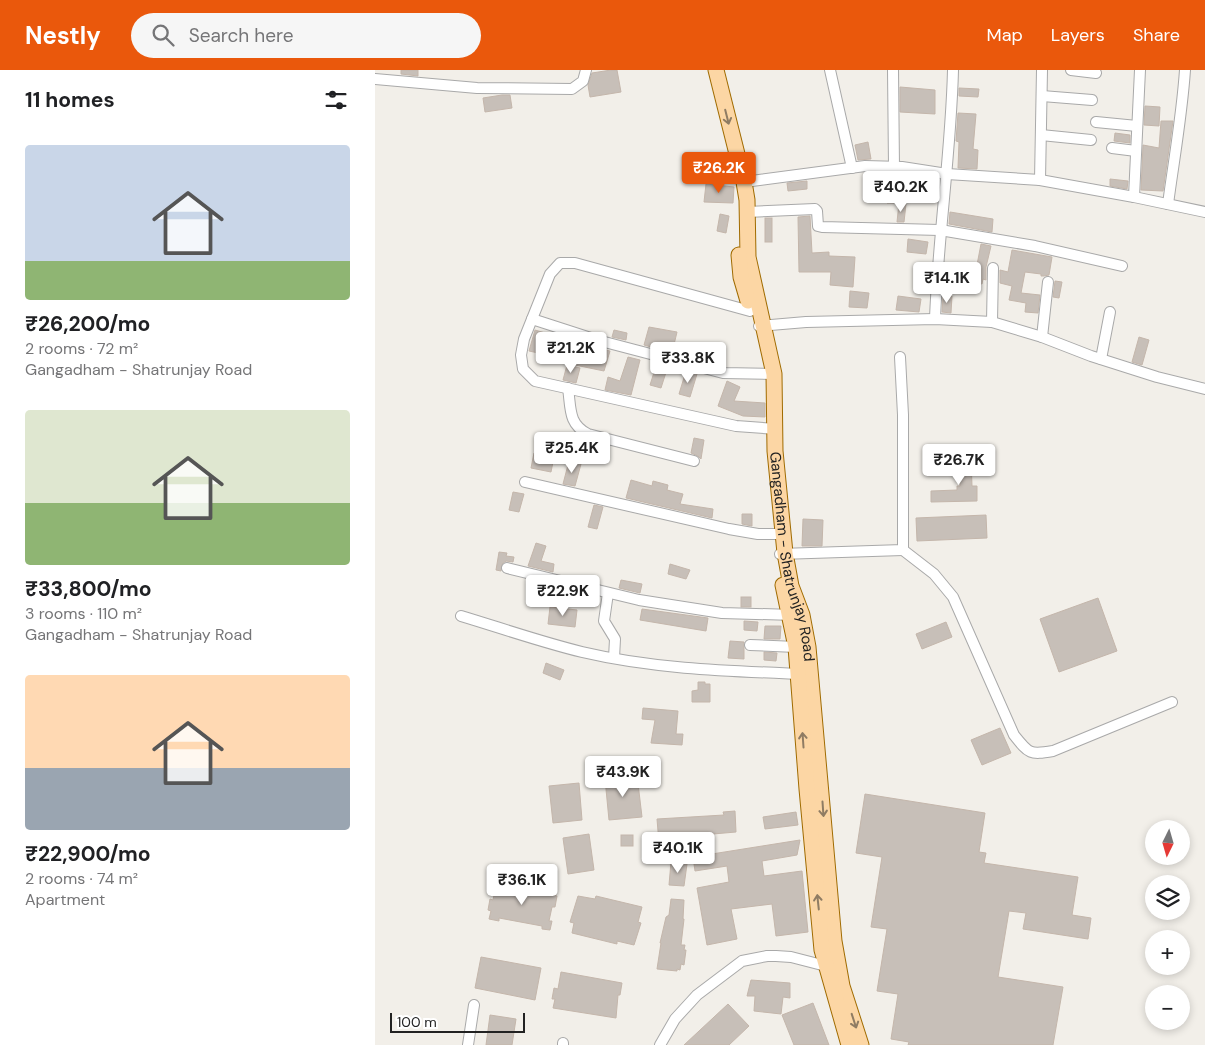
<!DOCTYPE html>
<html lang="en">
<head>
<meta charset="utf-8">
<style>
  :root { --surface:#fff; --page:#f6f6f6; --text:#202124; --muted:#757577; --accent:#ea580c }
  body { margin:0; font-family:"DM Sans",sans-serif; background:var(--page); color:var(--text); height:100vh; display:flex; flex-direction:column; font-size:19px; white-space:nowrap }
  * { box-sizing:border-box; margin:0 }
  p { font-size:16px; color:var(--muted) }
  .icon { flex:none; width:28px; height:28px; fill:none; stroke:currentColor; stroke-width:2; stroke-linecap:round; stroke-linejoin:round }
  .map { position:relative; flex:1; overflow:hidden }
  .panel { display:flex; flex-direction:column; background:var(--surface); width:375px }
  .panel>* { flex:none }
  .needle { width:32px; rotate:185deg }
  .controls { position:absolute; left:770px; top:750px; display:grid; gap:10px }
  .controls a { display:grid; place-items:center; width:45px; height:45px; border-radius:50%; background:var(--surface); box-shadow:0 2px 8px #0003; font-size:25px }
  .scale { position:absolute; left:15px; bottom:12px; width:135px; box-sizing:border-box; padding-left:5px; border:2px solid #222; border-top:0; font-size:14px; line-height:18px; white-space:nowrap; color:#222; -webkit-text-stroke:4px #fff; paint-order:stroke }
  .price { position:absolute; translate:-50% -42px; padding:0 11px; border-radius:5px; background:#fff; color:#222; font-size:16px; line-height:32px; filter:drop-shadow(0 1px 2px #0008) }
  .price::after { content:''; position:absolute; left:50%; top:30px; width:15px; height:11px; margin-left:-8px; background:inherit; clip-path:polygon(0 0,100% 0,50% 100%) }
  .price.current { background:var(--accent); color:#fff }
  ul { padding:0; list-style:none }
  li { display:grid; align-content:center; gap:10px; height:265px; padding:0 25px }
  li span { display:grid; place-items:center; height:155px; border-radius:5px; color:#555 }
  li>.icon { margin-inline-start:auto }
  span .icon { width:90px; height:90px; fill:#fffc; stroke-width:1 }
  li b { font-size:21px }
  h2 { display:flex; justify-content:space-between; align-items:center; height:60px; padding:0 25px; font-size:21px }
  header { display:flex; align-items:center; gap:30px; box-sizing:border-box; height:70px; padding:0 25px; background:var(--accent); color:#fff }
  header strong { font-size:24px }
  nav { display:flex; gap:28px; margin-inline-start:auto; font-size:18px }
  .search { width:350px; height:45px; background:var(--page); display:flex; align-items:center; gap:12px; box-sizing:border-box; padding:0 18px; border-radius:28px; color:var(--muted); font-size:19px }
  main { display:flex; flex:1; min-height:0 }
  .map>svg:first-child { display:block }
  .building { fill:#c7bfb8; stroke:#c4b6ab }
  .lines { fill:none; stroke-linecap:round; stroke-linejoin:round }
  .street-casing { stroke:#a9a9a9; stroke-width:12 }
  .primary-casing { stroke:#a06b00; stroke-width:17 }
  .street { stroke:#fff; stroke-width:10 }
  .primary { stroke:#fcd6a4; stroke-width:15 }
  .oneway { stroke:#8f7c63 }
  .labels { text-anchor:middle; stroke-width:4.5; stroke-linejoin:round; paint-order:stroke }
  .street-label { font-size:15px; fill:#222; stroke:#fff }
</style>
</head>
<body>
<header>
<strong>Nestly</strong>
<div class="search"><svg class="icon" aria-label="search" viewBox="0 0 24 24"><circle cx="10" cy="10" r="6"/><path d="M15 15l6 6"/></svg>Search here</div>
<nav><a>Map</a><a>Layers</a><a>Share</a></nav>
</header>
<main>
<section class="panel">
<h2>11 homes<svg class="icon" aria-label="filters" viewBox="0 0 24 24"><path d="M4 7h16M4 17h16"/><circle cx="9" cy="7" r="2"/><circle cx="15" cy="17" r="2"/></svg></h2>
<ul>
<li><span style="background:linear-gradient(#c9d6e8 75%,#8fb573 0)"><svg class="icon" aria-label="home" viewBox="0 0 24 24"><path d="M3 11l9-7 9 7M6 9v11h12V9"/></svg></span><div><b>₹26,200/mo</b><p>2 rooms · 72 m²</p><p>Gangadham - Shatrunjay Road</p></div></li>
<li><span style="background:linear-gradient(#dfe7d0 60%,#8fb573 0)"><svg class="icon" aria-label="home" viewBox="0 0 24 24"><path d="M3 11l9-7 9 7M6 9v11h12V9"/></svg></span><div><b>₹33,800/mo</b><p>3 rooms · 110 m²</p><p>Gangadham - Shatrunjay Road</p></div></li>
<li><span style="background:linear-gradient(#ffd9b3 60%,#9aa5b1 0)"><svg class="icon" aria-label="home" viewBox="0 0 24 24"><path d="M3 11l9-7 9 7M6 9v11h12V9"/></svg></span><div><b>₹22,900/mo</b><p>2 rooms · 74 m²</p><p>Apartment</p></div></li>
</ul>
</section>
<div class="map">
<svg width="830" height="975" viewBox="0 0 830 975">
  <rect width="100%" height="100%" fill="#f2efe9"/>
  <!-- building -->
  <g class="building">
    <path d="M26,0h17v6l-17,-2z"/>
    <path d="M236,0h6l4,22 -31,5 -2,-12 4,-12z"/>
    <path d="M525,17l35,3v24l-35,-2z"/>
    <path d="M584,18l20,1 -1,8 -19,-1z"/>
    <path d="M127,25h8l2,13 -27,4 -2,-14z"/>
    <path d="M770,36l15,1 -1,19 -15,-1z"/>
    <path d="M583,43l18,1 -3,35 5,1 -1,19 -19,-1 1,-26 -3,-1z"/>
    <path d="M786,51h12l-10,70 -22,-1 2,-45 16,3z"/>
    <path d="M740,63l15,2v8l-16,-2z"/>
    <path d="M493,72l3,17 -13,1 -3,-15z"/>
    <path d="M312,96l11,2 -2,13 -12,-2z"/>
    <path d="M515,104h7l-3,29h-7z"/>
    <path d="M735,109l18,2 -1,8 -17,-3z"/>
    <path d="M432,111v8l-19,2 -1,-8z"/>
    <path d="M331,114l28,3 -1,16 -29,-1z"/>
    <path d="M524,133l7,1 -2,18h-7z"/>
    <path d="M575,142l43,7 -1,13 -43,-8z"/>
    <path d="M345,144l9,2 -3,17 -9,-2z"/>
    <path d="M435,146l2,37 17,-1v4l26,1 -2,30 -23,-2 1,-13h-32l-1,-55z"/>
    <rect x="390" y="148" width="7" height="24"/>
    <path d="M533,169l20,3 -2,12 -19,-2z"/>
    <path d="M606,174l10,2 -5,21v13l-3,-1 -1,5 -16,-4 2,-11 8,1z"/>
    <path d="M637,180l40,7 -3,18 -5,1h-3v-2l-16,-2 -4,21 19,2 -2,18 -13,-1 1,-9 -17,-3 3,-14 -12,-3v-13l8,2z"/>
    <path d="M680,211l7,1 -3,16 -6,-1z"/>
    <path d="M475,221l19,2 -2,15 -18,-1z"/>
    <path d="M523,226l23,3 -2,13 -23,-2z"/>
    <path d="M568,226h9l-1,17 -9,-1z"/>
    <path d="M274,257l28,5 -5,21 -28,-8z"/>
    <path d="M160,260l27,8 -4,17 -14,-3 -1,2 -14,-3z"/>
    <path d="M239,260l13,3 -1,7 -14,-3z"/>
    <path d="M764,267l10,3 -7,25 -10,-3z"/>
    <path d="M206,274l29,7 -6,20 -29,-6z"/>
    <path d="M253,287l12,3 -9,35 -26,-5 3,-13 12,4z"/>
    <path d="M282,293l11,3 -7,22 -11,-3z"/>
    <path d="M192,295l13,3 -4,15 -13,-3z"/>
    <path d="M311,301l11,3 -7,23 -11,-3z"/>
    <path d="M352,311l13,6 -6,14 31,2v14l-22,-1 -25,-10z"/>
    <path d="M319,368l10,2 -3,19 -3,-3 -7,-3z"/>
    <path d="M159,383l20,4 -3,15 -20,-4z"/>
    <path d="M584,387h12l1,29h5v15l-46,1v-11l26,-1v-4h3z"/>
    <path d="M194,391l12,3 -6,22 -12,-2z"/>
    <path d="M256,410l21,6 1,-5 15,4 -1,5 16,4 -3,10 33,5 -1,9 -86,-20z"/>
    <path d="M138,422l11,2 -5,18 -10,-2z"/>
    <path d="M219,435l9,2 -6,22 -9,-2z"/>
    <path d="M367,444h10v12l-10,-2z"/>
    <path d="M611,445l1,23 -70,3 -1,-23z"/>
    <path d="M428,449l20,1 -1,26h-20z"/>
    <path d="M161,473l10,3 -5,15 13,3 -1,8 -25,-6z"/>
    <path d="M124,482l8,1 -1,3 8,1 -1,5 -7,-1 -4,3 -1,7 -5,-1z"/>
    <path d="M295,494l20,6 -4,9 -18,-5z"/>
    <path d="M246,510l21,4 -2,9 -21,-5z"/>
    <rect x="366" y="527" width="10" height="10"/>
    <path d="M723,528l19,53 -58,21 -19,-53z"/>
    <path d="M175,537l27,3 -2,17 -27,-3z"/>
    <path d="M267,539l66,9 -2,13 -66,-11z"/>
    <path d="M369,551l14,1 -1,9 -13,-1z"/>
    <path d="M571,552l6,15 -30,12 -6,-15z"/>
    <path d="M390,556h16l-1,13h-16z"/>
    <path d="M355,571l14,1v17l-16,-1z"/>
    <path d="M389,582l13,1 -1,8 -12,-1z"/>
    <path d="M171,593l18,7 -4,10 -17,-7z"/>
    <path d="M323,612h7v2h5v18h-18v-11l6,-1z"/>
    <path d="M268,638l35,3 -2,23h7l-1,11 -31,-2 4,-23 -13,-1z"/>
    <path d="M625,658l11,25 -29,12 -11,-25z"/>
    <path d="M262,705l5,42 -33,3 -4,-41z"/>
    <path d="M204,713l3,37 -29,3 -4,-37z"/>
    <path d="M490,724l120,19 -6,39 7,1 -2,10 94,14 -6,38 19,3 -3,21 -65,-10 3,-16 -17,-2 -11,66 65,10 -10,58h-145l1,-3 -18,-3 7,-45 -21,-3 10,-62 -16,-2 11,-70 -26,-4z"/>
    <path d="M360,741l1,21 -23,2v6l-54,3 -2,-24 67,-4 -1,-3z"/>
    <path d="M421,742l2,13 -33,4 -2,-12z"/>
    <path d="M214,764l5,36 -26,4 -5,-36z"/>
    <rect x="246" y="765" width="12" height="11"/>
    <path d="M425,770l-3,15 -35,6 2,15 38,-5 6,61 -32,4 -4,-32 -41,5 6,30 -30,6 -10,-57 32,-6 -2,-16 -32,5 -2,-14z"/>
    <path d="M296,792l16,2 -3,22 -15,-1z"/>
    <path d="M121,815l61,11 -2,11h-3l-3,14h3l-2,9 -8,-1v-3l-43,-8v3l-10,-2 2,-8 -3,-1 2,-11 3,1z"/>
    <path d="M203,826l17,3 1,-3 46,11 -4,15 3,1 -7,22 -17,-4v3l-45,-11 2,-10 -4,-1z"/>
    <path d="M296,829l13,1 -1,19h1l-3,26h4l-1,5h2l-2,15 -3,-1 -1,6 -3,-1v2l-20,-2 4,-26h-1l6,-26 3,-2z"/>
    <path d="M106,887l60,11 -6,32 -60,-12z"/>
    <path d="M186,902l61,11 -2,12h-2l-2,23 -63,-10 2,-9h-3l2,-11 4,1z"/>
    <path d="M376,910l39,3v15l-7,-1 -2,17 -27,-3 1,-15h-8z"/>
    <path d="M438,933l16,42h-35l-12,-30z"/>
    <path d="M353,934l21,22 -20,19h-45z"/>
    <path d="M115,945l26,4 -4,26h-26z"/>
  </g>
  <g class="lines">
    <!-- street casing -->
    <g class="street-casing">
      <g id="street">
        <path d="M455,0l22,98"/>
        <path d="M518,0l1,97"/>
        <path d="M696,0l25,3"/>
        <path d="M0,9l102,9 95,1 11,-8 3,-11"/>
        <path d="M667,26l50,4"/>
        <path d="M721,52l41,4"/>
        <path d="M666,65l50,5"/>
        <path d="M737,78l24,3"/>
        <path d="M665,110l2,-110"/>
        <path d="M369,112l121,-16 37,1 45,7 93,6 94,17 71,15"/>
        <path d="M759,127l6,-127"/>
        <path d="M793,134c6,-45 14,-89 17,-134"/>
        <path d="M372,142l68,-3 2,2 1,15 4,1 118,3 95,16 87,20"/>
        <path d="M375,241l-175,-48h-15l-10,11 -26,65 -3,16 2,14 12,12 201,45 40,3"/>
        <path d="M157,249l65,21 126,33 51,1"/>
        <path d="M560,249c3,-83 16,-166 18,-249"/>
        <path d="M617,252l1,-54"/>
        <path d="M384,256l47,-4 129,-3 57,3 50,15 49,19 66,21 48,12"/>
        <path d="M667,267l6,-55"/>
        <path d="M726,289l9,-47"/>
        <path d="M193,318c3,20 0,36 20,46l106,27"/>
        <path d="M150,412l204,47 29,5h26"/>
        <path d="M528,480l31,24 19,23 61,138c15,19 16,20 39,16l119,-49"/>
        <path d="M405,484l123,-4v-135l-3,-58"/>
        <path d="M132,498l132,32 83,13 72,2"/>
        <path d="M233,523l-4,28 11,18 -1,19"/>
        <path d="M86,546c40,12 80,26 121,36 72,17 146,19 220,22"/>
        <path d="M375,575l46,2"/>
        <path d="M93,975l6,-40"/>
        <path d="M188,975v-2"/>
        <path d="M285,975l15,-26 22,-24 45,-34 25,-5h9l15,1 35,9"/>
      </g>
    </g>
    <!-- primary casing -->
    <g class="primary-casing">
      <g id="primary">
        <path id="s1" d="M341,0l28,112 3,18 1,57 26,117 1,77 10,102 6,33 11,29 6,32 26,294 8,45 19,59"/>
        <path d="M364,185l2,22 7,24"/>
        <path d="M408,515l13,62 11,142 15,161 27,95"/>
      </g>
    </g>
    <!-- street -->
    <use href="#street" class="street"/>
    <!-- primary -->
    <use href="#primary" class="primary"/>
  </g>
  <!-- one-way arrows -->
  <defs><path id="oneway-shaft" d="M-6 0H5M1.5-3L5.5 0L1.5 3" fill="none" stroke-width="1.6" stroke-linecap="round" stroke-linejoin="round" transform="scale(1.25)"/></defs>
  <g class="oneway">
    <use href="#oneway-shaft" transform="translate(352 47) rotate(76)"/>
    <use href="#oneway-shaft" transform="translate(428 670) rotate(-94)"/>
    <use href="#oneway-shaft" transform="translate(448 739) rotate(86)"/>
    <use href="#oneway-shaft" transform="translate(443 832) rotate(-96)"/>
    <use href="#oneway-shaft" transform="translate(479 951) rotate(72)"/>
  </g>
  <g class="labels">
    <!-- street labels -->
    <g class="street-label">
      <text dy="5" stroke="none"><textPath href="#s1" startOffset="495">Gangadham - Shatrunjay Road</textPath></text>
    </g>
  </g>
</svg>
<div class="controls">
<a><svg class="needle" viewBox="-14 -14 28 28"><path d="M0-13l5 13h-10z" fill="#e53935"/><path d="M0 13l5-13h-10z" fill="#757577"/></svg></a>
<a><svg class="icon" aria-label="layers" viewBox="0 0 24 24"><path d="M12 4l9 5-9 5-9-5zM3 14l9 5 9-5"/></svg></a>
<a>+</a>
<a>−</a>
</div>
<div class="scale">100 m</div>
<b class="price current" style="left:344px;top:124px">₹26.2K</b>
<b class="price" style="left:526px;top:143px">₹40.2K</b>
<b class="price" style="left:572px;top:234px">₹14.1K</b>
<b class="price" style="left:196px;top:304px">₹21.2K</b>
<b class="price" style="left:313px;top:314px">₹33.8K</b>
<b class="price" style="left:197px;top:404px">₹25.4K</b>
<b class="price" style="left:584px;top:416px">₹26.7K</b>
<b class="price" style="left:188px;top:547px">₹22.9K</b>
<b class="price" style="left:248px;top:728px">₹43.9K</b>
<b class="price" style="left:303px;top:804px">₹40.1K</b>
<b class="price" style="left:147px;top:836px">₹36.1K</b>
</div>
</main>
</body>
</html>
